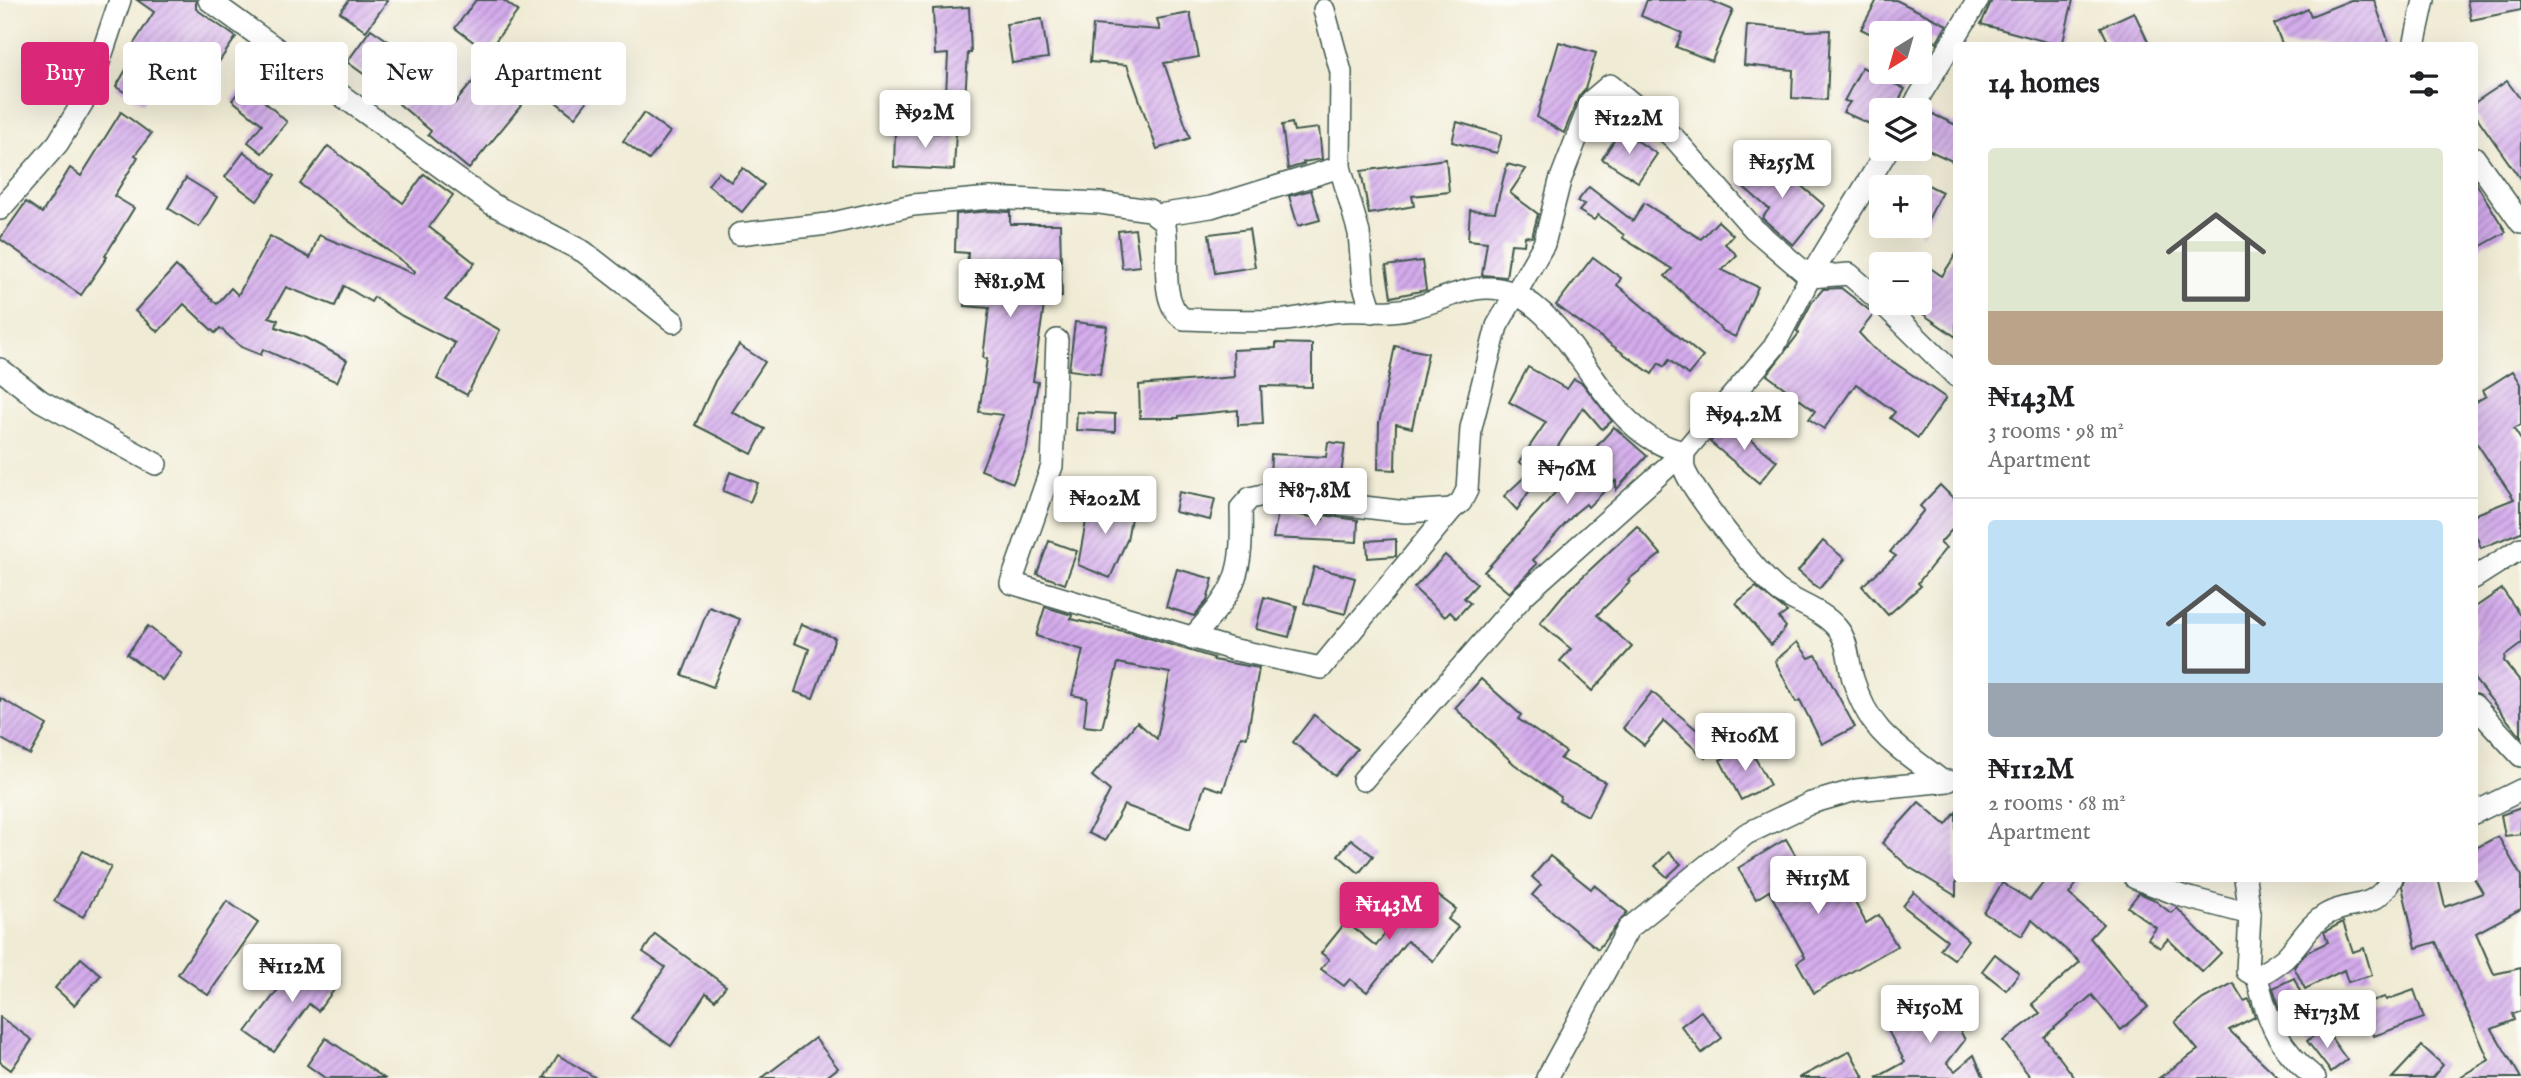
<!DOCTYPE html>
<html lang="en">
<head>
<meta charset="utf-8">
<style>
  :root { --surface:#fff; --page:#f2f2f2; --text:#202124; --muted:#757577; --line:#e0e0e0; --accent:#db2777 }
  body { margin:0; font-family:"IM FELL English",serif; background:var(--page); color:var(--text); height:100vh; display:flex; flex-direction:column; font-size:26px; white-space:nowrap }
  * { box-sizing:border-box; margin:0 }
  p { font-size:23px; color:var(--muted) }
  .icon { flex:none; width:38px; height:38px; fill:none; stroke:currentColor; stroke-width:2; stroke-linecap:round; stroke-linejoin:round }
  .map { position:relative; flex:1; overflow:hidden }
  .details { position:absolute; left:1953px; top:42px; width:525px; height:840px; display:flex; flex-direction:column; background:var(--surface); border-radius:7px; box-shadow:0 7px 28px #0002 }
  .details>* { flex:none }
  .hud { position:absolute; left:21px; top:42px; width:665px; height:63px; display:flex; gap:14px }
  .needle { width:46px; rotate:217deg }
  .controls { position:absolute; left:1869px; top:21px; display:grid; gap:14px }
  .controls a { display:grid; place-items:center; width:63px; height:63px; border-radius:7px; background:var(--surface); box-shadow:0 7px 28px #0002; font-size:35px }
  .price { position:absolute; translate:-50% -60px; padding:0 16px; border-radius:7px; background:#fff; color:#222; font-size:23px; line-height:46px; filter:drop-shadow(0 2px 4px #0008) }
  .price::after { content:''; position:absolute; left:50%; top:42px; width:21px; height:16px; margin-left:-10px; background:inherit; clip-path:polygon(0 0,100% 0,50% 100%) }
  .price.active { background:var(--accent); color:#fff }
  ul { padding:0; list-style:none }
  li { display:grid; align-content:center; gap:14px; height:371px; padding:0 35px }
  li+li { border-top:2px solid var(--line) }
  li span { display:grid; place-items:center; height:217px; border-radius:7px; color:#555 }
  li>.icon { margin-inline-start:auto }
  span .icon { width:126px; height:126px; fill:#fffc; stroke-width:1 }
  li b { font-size:30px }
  h2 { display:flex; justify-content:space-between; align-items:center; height:84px; padding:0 35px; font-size:30px }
  .tag { padding:0 24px; border-radius:7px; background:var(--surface); box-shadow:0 7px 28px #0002; font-size:24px; line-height:63px }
  .tag.active { background:var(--accent); color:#fff }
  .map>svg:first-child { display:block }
  .building { fill:url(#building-hatch) }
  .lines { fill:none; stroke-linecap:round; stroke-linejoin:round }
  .minor-casing { stroke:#3e574c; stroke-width:24 }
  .minor { stroke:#fff; stroke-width:21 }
</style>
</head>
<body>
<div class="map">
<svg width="2521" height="1078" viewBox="0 0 2521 1078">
  <defs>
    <pattern id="building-hatch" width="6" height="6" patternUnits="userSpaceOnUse" patternTransform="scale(1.75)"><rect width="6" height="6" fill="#d4abec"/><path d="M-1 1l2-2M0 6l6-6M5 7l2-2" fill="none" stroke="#ab8cc0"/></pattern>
  </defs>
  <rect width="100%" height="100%" fill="#fdfcf7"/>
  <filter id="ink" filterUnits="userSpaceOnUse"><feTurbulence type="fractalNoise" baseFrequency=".0143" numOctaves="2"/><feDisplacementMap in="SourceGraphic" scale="14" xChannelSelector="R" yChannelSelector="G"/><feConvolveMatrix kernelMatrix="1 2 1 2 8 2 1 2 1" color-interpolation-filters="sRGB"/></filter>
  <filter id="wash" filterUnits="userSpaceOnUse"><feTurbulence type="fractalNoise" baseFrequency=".00686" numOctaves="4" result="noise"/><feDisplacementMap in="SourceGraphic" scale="28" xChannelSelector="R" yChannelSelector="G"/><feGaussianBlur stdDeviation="1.57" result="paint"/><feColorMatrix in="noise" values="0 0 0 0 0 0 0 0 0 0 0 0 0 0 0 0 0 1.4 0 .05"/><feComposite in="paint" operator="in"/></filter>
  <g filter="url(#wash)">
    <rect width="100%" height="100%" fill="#f0ebd4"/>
    <g id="blocks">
      <!-- building -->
      <g class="building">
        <path d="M137,0h59v9l40,28 -33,48 -35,-25 -25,43 -27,-16 22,-38 -5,-4 21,-33z"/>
        <path d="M349,0h39l-22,31 -26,-19z"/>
        <path d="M476,0h27l15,11 -31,41 -32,-24z"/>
        <path d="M1647,0h62l24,10 -21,51 -36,-14 6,-14 -41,-17z"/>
        <path d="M1877,0h19l51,25 -10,17 -6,-4 -11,21v-26h-39v6l-20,-10z"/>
        <path d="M1992,0h81l-11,46 -81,-22z"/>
        <path d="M2351,0h23l16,46h-107l-9,-22 34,-15 3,7z"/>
        <path d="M2467,0h54v10l-50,10z"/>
        <path d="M969,7l2,46h-3l-4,61 -19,-1 3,-59 -13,1 -2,-46z"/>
        <path d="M2134,12l16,34h-40l-9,-19z"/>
        <path d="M1190,13l9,44 -35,6 26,75 -33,11 -30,-84 -37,-3 3,-37 67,5 -3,-11z"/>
        <path d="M1042,19l6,39 -36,5 -6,-39z"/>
        <path d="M1747,25l62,6 21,-1 -3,70 -35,-2 1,-28 -49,-5z"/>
        <path d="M371,29l32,22 -4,5 56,47 29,-35 41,33 -56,68 -41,-34 3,-4 -32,-27 2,-3 -54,-39z"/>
        <path d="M1559,42l37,11 -11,36 -6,7 -15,37 -27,-16z"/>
        <path d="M584,46l29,22 -38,49 -28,-22z"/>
        <path d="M1862,67l43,22 -11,21h-13v19l-38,-17 7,-10 -6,-1z"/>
        <path d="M2507,81l14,19v80l-47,-67v-10z"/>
        <path d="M245,84l42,38 -25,31 -14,-11 14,-18 -30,-24z"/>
        <path d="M1926,111l30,14v38l-36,-17v-27z"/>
        <path d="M121,112l30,22 -16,21 3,2 -24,39 20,12 -29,48 2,1 -26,38 -81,-56 26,-37 16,11 28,-45 11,8z"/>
        <path d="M644,113l26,19 -21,28 -26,-19z"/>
        <path d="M1457,122l45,13 -5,18 -45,-11z"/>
        <path d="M1292,123l2,8 25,-3 3,31 -19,3 1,2 -16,5 -6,-44z"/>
        <path d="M939,130l17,1 -2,39 -60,-3 1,-36 44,2z"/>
        <path d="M1621,130l36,24 -19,28 -36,-23z"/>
        <path d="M328,146l75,57 21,-29 29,21 -24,32 46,36 -30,37 55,30 -33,65 -30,-16 18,-36 -53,-27 -28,-19 -3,5 -27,-16 -9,20 -49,-19 -17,30 9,3 -2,7 28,10 43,23 -10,22 -74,-33 -2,6 -20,-8 -21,-19 -5,5 -31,-29 -26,28 -23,-21 41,-45 41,38 14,-16 7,7 32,-59 40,22 9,-23 95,39 1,-3 -115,-87z"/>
        <path d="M244,152l32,23 -19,26 -32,-24z"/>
        <path d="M1765,155l60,51 -32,39 -31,-27 7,-9 -29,-25z"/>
        <path d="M1446,159l3,33 -37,4 2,10 -45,8 -8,-43z"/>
        <path d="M1507,164l19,5 -16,24 28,21 -6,23 -7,-1 -1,9 -13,-1 -5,33 -24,-2 5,-33 -19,-2 2,-30 25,2z"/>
        <path d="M743,168l21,17 -22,27 -34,-27 10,-13 13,10z"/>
        <path d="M186,178l31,19 -18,30 -31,-19z"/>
        <path d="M2474,180l32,52 -32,18z"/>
        <path d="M1920,181l22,11 -22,44z"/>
        <path d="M1589,187l44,34 11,-18 57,36 17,-18 15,14 -8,9 12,11 -15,15 36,17 -23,50 -12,-6 -58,-55 7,-7 -49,-31 1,-3 -26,-20 -4,5 -15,-9 6,-7 -8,-2z"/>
        <path d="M1311,190l9,30 -22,6 -9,-30z"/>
        <path d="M990,211l20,1v12h50l2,73 -17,1 -12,83 5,1 -11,65 -14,36 -32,-13 22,-55 -24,-3 8,-53 -4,-1 6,-50 -24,-2 3,-53 -13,-1 1,-38z"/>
        <path d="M1135,229l5,37 -18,2 -4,-37z"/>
        <path d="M1249,229l6,38 -40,6 -6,-39z"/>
        <path d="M1956,254v83l-36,-25v-51l22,15z"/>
        <path d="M1593,257l28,21 -4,7 86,72 -15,18 -19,-15 -5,7 -5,-4 -7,11 -96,-69z"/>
        <path d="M1422,261l4,29 -35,7 -5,-31z"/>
        <path d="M1841,288l33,26 -15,19 14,15 73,50 -28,40 -28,-20 5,-6 -39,-28 -32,45 -15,-10 6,-8 -48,-36 32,-42 -2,-2 15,-29 11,-13z"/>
        <path d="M1075,322l32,4 -7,48 -31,-4z"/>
        <path d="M1276,343l36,1v43l-51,-1 2,38 -25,1v-15l-59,6v2h-39l-1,-33 95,-8 -1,-27 43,-2z"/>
        <path d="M739,345l26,17 -33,50 33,17 -13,25 -57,-29 20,-44z"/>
        <path d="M1395,346l33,7 -16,75 -16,-4 -1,46 -17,-1 1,-46z"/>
        <path d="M1528,367l39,22 7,-10 8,4 30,38 -10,8 -19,-22 -66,103 -13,-14 28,-26 -13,-8 27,-40 -37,-20z"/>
        <path d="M2513,371l8,13v41l-7,4 7,11v92l-40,16 -7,-17v-16l40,-16 -40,-60v-36l12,-7 -3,-6z"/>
        <path d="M1077,412l38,2v18l-39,-2z"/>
        <path d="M1728,421l49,40 -18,22 -49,-41z"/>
        <path d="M1614,427l33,29 -31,34v-10l-28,27 -2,-3 -11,9 -42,47 4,4 -28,29 -25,-21z"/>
        <path d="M1328,442l17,2 -6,47 -15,-2v-5l-54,-3 1,-27 55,3z"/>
        <path d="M730,472l28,11 -8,19 -27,-11z"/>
        <path d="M1940,485l16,16v24l-16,18 6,5 -28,35 3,3 -33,29 -26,-29 34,-30 -6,-4 34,-42 -4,-4z"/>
        <path d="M1179,492l36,7 -5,21 -35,-8z"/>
        <path d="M1090,499l43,8 -6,33 -17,38 -32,-13z"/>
        <path d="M1278,511l45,8v-4l35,5 -1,22 -84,-4z"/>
        <path d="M1637,526l24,28 -33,26 2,2 -33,33 35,32 -40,44 -32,-30 11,-12 -31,-26 23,-28z"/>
        <path d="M1396,539v17l-28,2 -1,-17z"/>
        <path d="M1049,541l28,10 -12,33 -28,-10z"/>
        <path d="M1823,541l22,18 -26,30 -21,-18z"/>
        <path d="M1445,555l32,29 -13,14 6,5 -14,15 -6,-6 -5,5 -31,-29z"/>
        <path d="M1314,567l41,11 -10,36 -41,-11z"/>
        <path d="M1177,569l36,10 -6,22 -13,15 -28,-9z"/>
        <path d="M1756,587l31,25 -8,6 7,9 -15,18 -35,-42z"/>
        <path d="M2502,589l19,27v28l-16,12 -1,5 17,21v55l-47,-58v-71z"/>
        <path d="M1264,597l33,9 -8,31 -33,-8z"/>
        <path d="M709,607l31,12 -27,68 -31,-12z"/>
        <path d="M1045,607l27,8 -1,4 61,14 82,25 -1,2 46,8 -12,69 -6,-1 -18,55 -18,-6 -15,44 -66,-24 -19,36 -17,-8 22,-42 -18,-15 45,-54 20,17 13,-66 -52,-10 -16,65 -18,-2 3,-28 -15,-3 11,-45 -47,-14z"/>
        <path d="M802,624l33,14 -22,60 -18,-6 14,-43 -15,-6z"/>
        <path d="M148,626l34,27 -20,27 -35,-26z"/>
        <path d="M1797,642l12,16 7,-3 39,72 -33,17 -22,-44 -4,2 -21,-41z"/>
        <path d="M1481,679l40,36 -3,4 48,33 -6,7 45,23 -17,34 -29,-15 2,-4 -47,-33 -59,-56z"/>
        <path d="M1652,692l64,54 -11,12 -41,-37 -20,24 -21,-17z"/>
        <path d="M0,698l47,27 -17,30 -30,-17z"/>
        <path d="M1314,715l43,34 -22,27 -42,-34z"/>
        <path d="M1748,745l22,40 -29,15 -21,-40z"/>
        <path d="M1919,802l27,23 10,-13v84l-47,-29 -27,-24z"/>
        <path d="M2521,808v26l-16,2 -4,-21z"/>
        <path d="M2498,836l23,40v33l-45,24 18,41 27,-6v43l-9,3 2,6 -22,9 29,49h-63l31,-18 -53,-118 -20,6 -14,-62 3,-8h33l7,29 38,-14 -9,-15v-29z"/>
        <path d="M1351,839l22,17 -14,17 -21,-18z"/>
        <path d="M1786,839l25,43 31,-17 10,18 -6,3 20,37 13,-8 18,31 -83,47 -17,-31 8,-5 -36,-66 -13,8 -18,-31z"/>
        <path d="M83,851l28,16 -28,50 -29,-16z"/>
        <path d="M1669,852l12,12 -14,13 -12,-11z"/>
        <path d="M1550,856l41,33 3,-4 33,27 -29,37 -66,-54 9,-10 -9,-8z"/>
        <path d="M2047,878h34l-12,16 34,30 -13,14 58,69 -27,23 -29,-35 -48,42 31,41h-44l-28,-37 37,-28 -8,-9 48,-42 -48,-42 -10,16 -38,-23 18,-30 28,17z"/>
        <path d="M1914,892l54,48 -14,19 -14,-10 7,-9 -44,-34z"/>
        <path d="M2139,893l14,6 18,14 6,-5 44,45 -19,19 -34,-33 -8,9 -12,-9 8,-11 -28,-21z"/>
        <path d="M1414,894l15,11 8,-10 19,14 -8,10 10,8 -25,34 -26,-20 -40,51 -17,-13 -6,7 -23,-17 8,-10 -8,-6 25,-31 30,24z"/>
        <path d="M227,901l31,22 -50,72 -30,-21z"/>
        <path d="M2343,922l10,30 11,-4 8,27 -24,7 -4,-12 -39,19 -11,-22 13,-15 21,-10 -4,-10z"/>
        <path d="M655,934l71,52 -11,14 -9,-7 -35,53 -40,-28 34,-51 -22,-15z"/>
        <path d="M1995,954l24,19 -13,17 -24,-19z"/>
        <path d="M81,958l20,17 -27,30 -19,-17z"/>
        <path d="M307,958l33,24 -22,29 -9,-7 -35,48 -28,-20 46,-61 4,3z"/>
        <path d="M2294,978l12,27 -24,10 -9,-27z"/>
        <path d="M2233,983l11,18 5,-2 6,18 -26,13 50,48h-120l39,-28 -23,-28 28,-23z"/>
        <path d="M2414,990l10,28 -50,18 -10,-33 21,-6 1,3z"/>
        <path d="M1942,997l23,43 -18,23 8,8 19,-16 10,23h-108l29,-16 -19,-35z"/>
        <path d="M1701,1011l21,27 -20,15 -21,-27z"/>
        <path d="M0,1017l32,23 -21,30 -11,-8z"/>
        <path d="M2324,1028l23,32 -16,12 -24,-31z"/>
        <path d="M326,1038l58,40h-59l-18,-13z"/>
        <path d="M815,1038l23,30 -13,10h-63z"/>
        <path d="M2422,1046l21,19 -11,13h-40z"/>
        <path d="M1850,1051l14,27h-65z"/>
        <path d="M558,1055l38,23h-52z"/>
      </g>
    </g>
  </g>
  <g filter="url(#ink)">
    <use href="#blocks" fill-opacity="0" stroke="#3e574c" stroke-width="2"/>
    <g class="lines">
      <!-- minor casing -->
      <g class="minor-casing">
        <g id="minor">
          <path d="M209,0l283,204 92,48 90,70"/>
          <path d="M1324,10l17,62 -1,95 19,66 4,50 9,29"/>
          <path d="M2414,46l10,-46"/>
          <path d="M1911,110l67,-110"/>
          <path d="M2474,157l47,66"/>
          <path d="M0,209l58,-66 31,-51 31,-92"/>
          <path d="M1158,215l53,-8 129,-40"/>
          <path d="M739,234l89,-10 85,-19 77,-7 110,5 49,7 15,11c8,26 -8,81 20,98 34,1 67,3 101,1 19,-2 38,-8 58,-9 25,-1 48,3 73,-4 33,-9 63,-28 97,-14 68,30 90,143 171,159 0,5 -1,11 0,16 5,20 77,110 95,123 19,13 43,19 58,37 12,13 11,35 16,51 17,56 46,68 89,102"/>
          <path d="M1881,302l-32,-28 -39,3 78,-128"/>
          <path d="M1882,303l74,73"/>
          <path d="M1057,340l-5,126 -41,117 220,66 90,19 131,-159 9,-7 6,-12 4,-62 26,-102 47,-82 16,-63 31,-80 19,-16 65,54 79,90 56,48 -36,70 -90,105 -160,143 -161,185"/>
          <path d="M0,369l41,32 115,63"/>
          <path d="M2474,578l47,-30"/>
          <path d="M1192,638c45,-49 51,-63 49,-130l9,-10 13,-3 143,17 46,-3"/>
          <path d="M2474,705l47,51"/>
          <path d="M2474,813l47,-23"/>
          <path d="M2135,878l47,18 68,18"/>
          <path d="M2245,878l5,36 -3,57 10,6c11,45 21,71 58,101"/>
          <path d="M2257,977c9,-6 20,-12 28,-19 14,-14 25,-35 42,-44 27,-14 47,-2 65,-36"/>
          <path d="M1547,1078l81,-149 118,-95 65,-31 45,-13 92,-9"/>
        </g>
      </g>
      <!-- minor -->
      <use href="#minor" class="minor"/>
    </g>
  </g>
</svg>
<div class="controls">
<a><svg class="needle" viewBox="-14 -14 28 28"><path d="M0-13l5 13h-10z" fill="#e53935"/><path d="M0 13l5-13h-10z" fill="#757577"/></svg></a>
<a><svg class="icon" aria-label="layers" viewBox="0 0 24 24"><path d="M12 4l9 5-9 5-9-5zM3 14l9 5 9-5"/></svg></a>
<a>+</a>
<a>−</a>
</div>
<b class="price" style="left:925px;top:150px">₦92M</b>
<b class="price" style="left:1629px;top:156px">₦122M</b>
<b class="price" style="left:1782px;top:200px">₦255M</b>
<b class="price" style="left:1010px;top:319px">₦81.9M</b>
<b class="price" style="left:1744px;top:452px">₦94.2M</b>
<b class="price" style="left:1567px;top:506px">₦76M</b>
<b class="price" style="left:1315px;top:528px">₦87.8M</b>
<b class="price" style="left:1105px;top:536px">₦202M</b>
<b class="price" style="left:1745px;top:773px">₦106M</b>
<b class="price" style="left:1818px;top:916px">₦115M</b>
<b class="price active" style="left:1389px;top:942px">₦143M</b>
<b class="price" style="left:292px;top:1004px">₦112M</b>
<b class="price" style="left:1930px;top:1045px">₦150M</b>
<b class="price" style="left:2327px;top:1050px">₦173M</b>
<div class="hud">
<a class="tag active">Buy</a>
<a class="tag">Rent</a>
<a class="tag">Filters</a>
<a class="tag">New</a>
<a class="tag">Apartment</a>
</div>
<section class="details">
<h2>14 homes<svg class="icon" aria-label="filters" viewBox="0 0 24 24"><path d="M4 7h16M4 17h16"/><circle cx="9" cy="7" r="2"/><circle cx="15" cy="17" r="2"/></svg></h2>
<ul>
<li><span style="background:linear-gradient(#dfe7d0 75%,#b9a48a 0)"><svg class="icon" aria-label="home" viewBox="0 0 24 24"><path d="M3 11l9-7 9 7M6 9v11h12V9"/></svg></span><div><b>₦143M</b><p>3 rooms · 98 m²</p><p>Apartment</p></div></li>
<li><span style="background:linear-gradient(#bfe0f5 75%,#9aa5b1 0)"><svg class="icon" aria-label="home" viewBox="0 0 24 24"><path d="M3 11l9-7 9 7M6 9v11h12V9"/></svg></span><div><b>₦112M</b><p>2 rooms · 68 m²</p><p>Apartment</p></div></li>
</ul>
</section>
</div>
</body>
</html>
